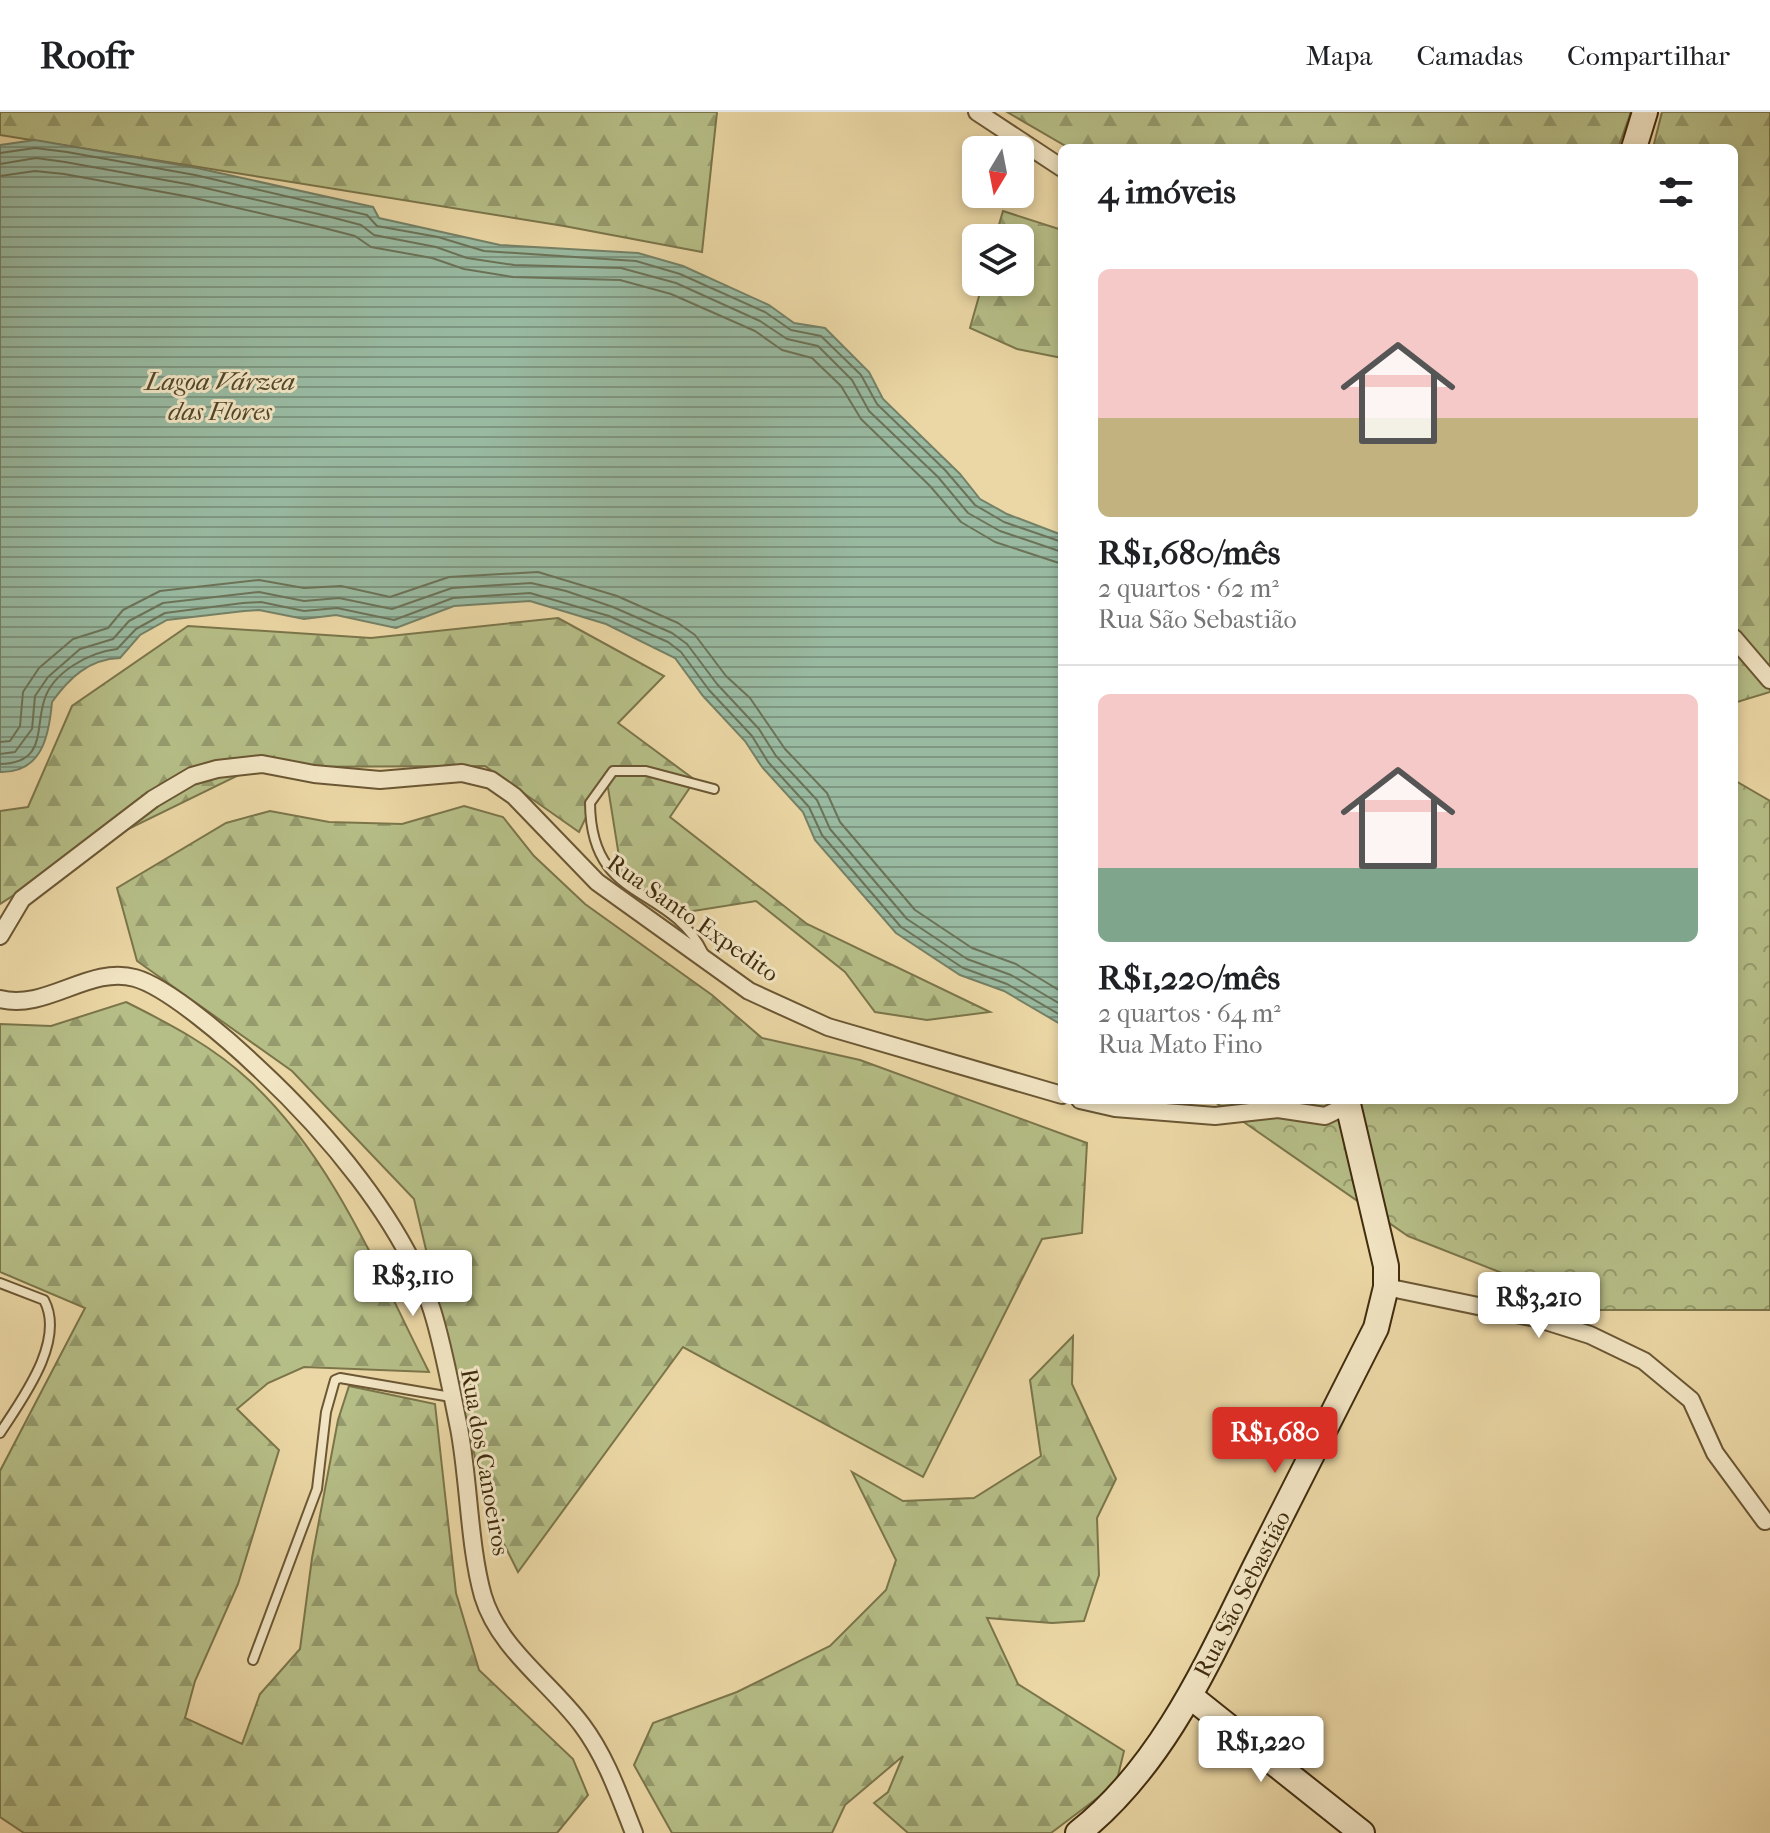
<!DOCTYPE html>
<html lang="pt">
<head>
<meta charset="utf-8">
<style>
  :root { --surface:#fff; --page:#f2f2f2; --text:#202124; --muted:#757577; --line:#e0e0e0; --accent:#d93025 }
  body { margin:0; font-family:"IM FELL French Canon",serif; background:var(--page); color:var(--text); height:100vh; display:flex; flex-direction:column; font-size:30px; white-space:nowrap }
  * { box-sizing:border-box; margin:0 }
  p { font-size:26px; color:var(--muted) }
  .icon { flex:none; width:44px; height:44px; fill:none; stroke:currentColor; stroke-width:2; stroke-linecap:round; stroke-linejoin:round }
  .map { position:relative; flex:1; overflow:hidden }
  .details { position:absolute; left:1058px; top:32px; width:680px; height:960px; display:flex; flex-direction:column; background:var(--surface); border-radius:12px; box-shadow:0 4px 12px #0003 }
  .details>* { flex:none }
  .needle { width:52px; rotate:190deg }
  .tools { position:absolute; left:962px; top:24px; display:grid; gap:16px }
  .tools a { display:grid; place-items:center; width:72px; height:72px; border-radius:12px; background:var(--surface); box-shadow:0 4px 12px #0003; font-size:40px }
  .price { position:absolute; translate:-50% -68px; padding:0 18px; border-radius:8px; background:#fff; color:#222; font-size:26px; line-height:52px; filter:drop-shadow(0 2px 4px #0008) }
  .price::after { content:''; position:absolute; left:50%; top:48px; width:24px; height:18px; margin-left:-12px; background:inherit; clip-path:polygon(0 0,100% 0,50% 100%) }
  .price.selected { background:var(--accent); color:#fff }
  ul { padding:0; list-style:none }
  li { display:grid; align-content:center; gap:16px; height:424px; padding:0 40px }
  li+li { border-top:2px solid var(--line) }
  li span { display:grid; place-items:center; height:248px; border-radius:12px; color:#555 }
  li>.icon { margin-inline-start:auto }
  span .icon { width:144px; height:144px; fill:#fffc; stroke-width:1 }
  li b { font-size:34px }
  h2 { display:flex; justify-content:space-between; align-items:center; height:96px; padding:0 40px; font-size:34px }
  header { display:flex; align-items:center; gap:48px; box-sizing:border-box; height:112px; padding:0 40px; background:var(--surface); border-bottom:2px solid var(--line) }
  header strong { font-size:38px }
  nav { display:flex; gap:44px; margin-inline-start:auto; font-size:28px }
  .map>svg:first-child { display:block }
  .forest { fill:url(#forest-firs); stroke:#7b754a; stroke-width:2 }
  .park { fill:url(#park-crowns); stroke:#7b754a; stroke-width:2 }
  .water { fill:url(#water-rules); stroke:#758166; stroke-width:2 }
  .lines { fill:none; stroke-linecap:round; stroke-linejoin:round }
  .shore { stroke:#6c7358; stroke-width:2 }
  .lane-casing { stroke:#6b5734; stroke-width:12 }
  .street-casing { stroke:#6b5734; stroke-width:20 }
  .secondary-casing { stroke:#402c0e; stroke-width:28 }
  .lane { stroke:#f2e5c4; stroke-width:8 }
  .street { stroke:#f2e5c4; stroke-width:16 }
  .secondary { stroke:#f2e5c4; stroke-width:24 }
  .labels { text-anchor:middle; stroke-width:6; stroke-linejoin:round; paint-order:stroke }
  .street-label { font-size:24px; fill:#402c0e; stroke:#f2e5c4 }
  .water-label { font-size:26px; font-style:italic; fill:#52482b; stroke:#f2e5c4 }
</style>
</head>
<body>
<header>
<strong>Roofr</strong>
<nav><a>Mapa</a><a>Camadas</a><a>Compartilhar</a></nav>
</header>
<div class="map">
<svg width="1770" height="1721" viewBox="0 0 1770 1721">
  <defs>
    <pattern id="forest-firs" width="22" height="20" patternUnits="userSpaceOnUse" patternTransform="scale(2)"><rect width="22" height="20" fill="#b6be87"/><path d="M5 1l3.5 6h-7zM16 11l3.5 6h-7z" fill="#959b6d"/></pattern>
    <pattern id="park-crowns" width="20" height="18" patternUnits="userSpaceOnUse" patternTransform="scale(2)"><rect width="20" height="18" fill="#b6be87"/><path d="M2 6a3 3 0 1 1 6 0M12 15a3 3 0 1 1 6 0" fill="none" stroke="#959b6d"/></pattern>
    <pattern id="water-rules" width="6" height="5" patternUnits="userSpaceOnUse" patternTransform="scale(2)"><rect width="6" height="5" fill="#99baa1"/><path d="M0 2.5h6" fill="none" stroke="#7e9782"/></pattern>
  </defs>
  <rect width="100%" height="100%" fill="#ebd7a5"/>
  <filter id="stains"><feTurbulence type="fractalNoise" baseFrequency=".0025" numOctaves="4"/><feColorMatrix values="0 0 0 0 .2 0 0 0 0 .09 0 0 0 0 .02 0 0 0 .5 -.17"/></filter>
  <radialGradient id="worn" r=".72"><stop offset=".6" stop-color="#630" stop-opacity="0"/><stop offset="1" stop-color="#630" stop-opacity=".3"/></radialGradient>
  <!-- forest -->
  <g class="forest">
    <path d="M0,0h717l-15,140 -138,-26 -564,-91z"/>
    <path d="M1007,0h624l-13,36h-549z"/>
    <path d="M1662,0h108v580l-36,11v-555h-81z"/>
    <path d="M1003,99l59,19v128l-45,-9 -47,-21 13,-46h37v-44h-25z"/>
    <path d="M558,506l106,58 -46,47 77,57 -25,37 137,107 183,88 -63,8 -52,-8 -30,-40 -89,-71 -69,11 -62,-18 -19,-119 -27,57 -94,-66 -230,1 -174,85 -81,52v-93l28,-4 44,-101 116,-80 183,12z"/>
    <path d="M464,694l39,11 31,39 51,48 127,91 50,43 98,22 227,83 -5,90 -40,6 -119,238 -240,-130 -165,225 -30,-60 -74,-313 -122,-128 -155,-110 -20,-73 109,-65 44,-12 59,11 73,2z"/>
    <path d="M126,890c44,22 88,45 124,79 84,78 128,191 179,291l-125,-5 -36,16 -31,26 42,41 -41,134 -43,97 -10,37 57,26 18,-50 40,-45 12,-91 26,-138 11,-34 86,18 21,189 23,77 94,89 15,36 -31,38h-533l-24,-16v-346l85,-163 -85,-36v-248l51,2z"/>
    <path d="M1073,1224l-1,48 44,95 -19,39 2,57 -15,46 -32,2 -65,-5 31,66 106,67 -8,33 -65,49h-143l-34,-30 14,-11 15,-36 -58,49 -13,28h-160l-38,-68 19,-42 84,-31 93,-46 56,-56 10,-30 -44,-88 51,29 71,-3 67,-42 -11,-76z"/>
  </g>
  <!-- park -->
  <path class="park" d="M1734,668l36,21v509h-174l-188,-74 -196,-136h522z"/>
  <!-- water -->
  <path class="water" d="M35,28l162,28 176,39 6,11 121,27 138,8 45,13 86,39 25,18 31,5 44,44 14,27 77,75 20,25 27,15 55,21v490l-58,-34 -44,-16 -64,-42 -81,-93 -12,-28 -41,-45 -17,-26 -42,-45 -28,-38 -69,-34 -76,-23 -76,5 -58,22 -60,-13 -32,4 -45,-9 -15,1 -77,9 -27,15 -20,23c-31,1 -51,20 -68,44 -3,34 -10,71 -52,70v-627z"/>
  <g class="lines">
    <!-- shore -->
    <g class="shore">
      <path d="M0,41l35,-5 32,4 128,23 172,40 10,11 61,11 46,14 152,10 44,13 85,38 26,18 30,6 40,39 16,29 68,66 30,35 29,17 58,20"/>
      <path d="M0,52l36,-6 29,4 127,23 135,31 34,9 13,10 62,12 31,11 47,7 107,3 55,15 84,38 27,18 31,7 34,34 17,31 69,66 30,36 32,18 62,21"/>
      <path d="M0,64l35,-5 29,3 126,23 134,31 31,8 16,11 61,11 32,11 49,8 107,3 51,14 84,37 27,19 30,8 29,28 20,33 69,67 31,36 34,20 67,22"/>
      <path d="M0,630l10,-1 10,-15 3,-34 16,-24 34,-29 35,-11 15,-18 37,-19 99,-11 45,8 37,-2 49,11 59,-20 89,-5 79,24 61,27 17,12 31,41 24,22 35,51 42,44 13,29 75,88 57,38 44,16 46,28"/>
      <path d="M0,642l15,-2 17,-23 3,-33 13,-19 32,-28 33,-10 16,-18 34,-18 96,-11 45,9 35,-3 53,11 60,-21 79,-5 35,8 47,16 59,26 15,11 30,40 42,45 17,27 41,44 13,29 77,90 60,40 44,16 51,30"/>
      <path d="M0,652c46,-1 35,-34 44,-63 8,-29 46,-49 73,-52l19,-20 29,-16 78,-10 18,-1 43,9 33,-3 57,12 59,-22 77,-5 79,23 59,26 13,10 28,38 43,46 16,26 41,45 13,28 79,92 62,41 44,16 55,32"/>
    </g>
    <!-- lane casing -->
    <g class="lane-casing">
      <g id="lane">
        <path d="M704,842c-35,-72 -113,-49 -114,-151l23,-32h33l68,18"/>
        <path d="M0,1171l44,17c22,41 -22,99 -44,133"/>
        <path d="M253,1548l64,-171 9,-77 9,-32 5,-2 111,19"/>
      </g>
    </g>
    <!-- street casing -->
    <g class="street-casing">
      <g id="street">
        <path d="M977,0l85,56"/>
        <path d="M1734,526l36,42"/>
        <path d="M0,824l22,-37 131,-100 39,-23 25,-7 45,-5 52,10 66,6 82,-7 29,7 23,16 83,86 152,109 79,36 234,68"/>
        <path d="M0,887c46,12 90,-34 135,-21 33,9 96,64 122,89 67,62 147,155 175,243 12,38 19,80 27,118 10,52 10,119 24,168 16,53 67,86 99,129 24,32 37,70 52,108"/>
        <path d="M1080,988l35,8 100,8 63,-7 47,7 21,-10"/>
        <path d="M1386,1175l150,31 54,17 54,26 47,39 24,53 50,68"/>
      </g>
    </g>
    <!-- secondary casing -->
    <g class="secondary-casing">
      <g id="secondary">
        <path d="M1634,36l11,-36"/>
        <path d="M1190,1584l172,137"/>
        <path d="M1078,1721c85,-67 130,-171 177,-266 40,-80 81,-159 121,-239l10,-41v-21l-39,-166"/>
      </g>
    </g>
    <!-- lane -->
    <use href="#lane" class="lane"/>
    <!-- street -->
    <use href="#street" class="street"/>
    <!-- secondary -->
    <use href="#secondary" class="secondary"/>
  </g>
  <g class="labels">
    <!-- street labels -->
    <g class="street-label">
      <text transform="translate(693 806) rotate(35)" y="8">Rua Santo Expedito</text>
      <text transform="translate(485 1350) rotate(80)" y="8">Rua dos Canoeiros</text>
      <text transform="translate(1242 1482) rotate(-63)" y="8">Rua São Sebastião</text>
    </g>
    <!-- water labels -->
    <g class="water-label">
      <text x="220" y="278">Lagoa Várzea<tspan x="220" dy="30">das Flores</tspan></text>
    </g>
  </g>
  <rect width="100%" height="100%" filter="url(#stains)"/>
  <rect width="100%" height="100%" fill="url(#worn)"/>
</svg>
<div class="tools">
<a><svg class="needle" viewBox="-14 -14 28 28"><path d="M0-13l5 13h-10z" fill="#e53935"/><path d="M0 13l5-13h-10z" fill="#757577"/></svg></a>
<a><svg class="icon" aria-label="layers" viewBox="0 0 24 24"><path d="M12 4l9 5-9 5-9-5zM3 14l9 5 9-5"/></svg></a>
</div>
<b class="price" style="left:413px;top:1206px">R$3,110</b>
<b class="price" style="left:1539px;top:1228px">R$3,210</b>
<b class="price selected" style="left:1275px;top:1363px">R$1,680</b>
<b class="price" style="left:1261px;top:1672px">R$1,220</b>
<section class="details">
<h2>4 imóveis<svg class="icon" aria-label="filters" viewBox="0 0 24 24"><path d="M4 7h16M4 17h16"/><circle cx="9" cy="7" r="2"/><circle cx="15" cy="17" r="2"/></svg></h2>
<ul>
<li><span style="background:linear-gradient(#f6c9c9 60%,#c2b280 0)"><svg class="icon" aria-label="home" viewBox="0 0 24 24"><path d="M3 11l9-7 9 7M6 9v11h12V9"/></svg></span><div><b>R$1,680/mês</b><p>2 quartos · 62 m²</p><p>Rua São Sebastião</p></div></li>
<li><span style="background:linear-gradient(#f6c9c9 70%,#7fa58c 0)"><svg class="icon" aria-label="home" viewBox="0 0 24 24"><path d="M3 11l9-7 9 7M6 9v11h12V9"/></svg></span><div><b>R$1,220/mês</b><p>2 quartos · 64 m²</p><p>Rua Mato Fino</p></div></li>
</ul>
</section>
</div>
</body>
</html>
